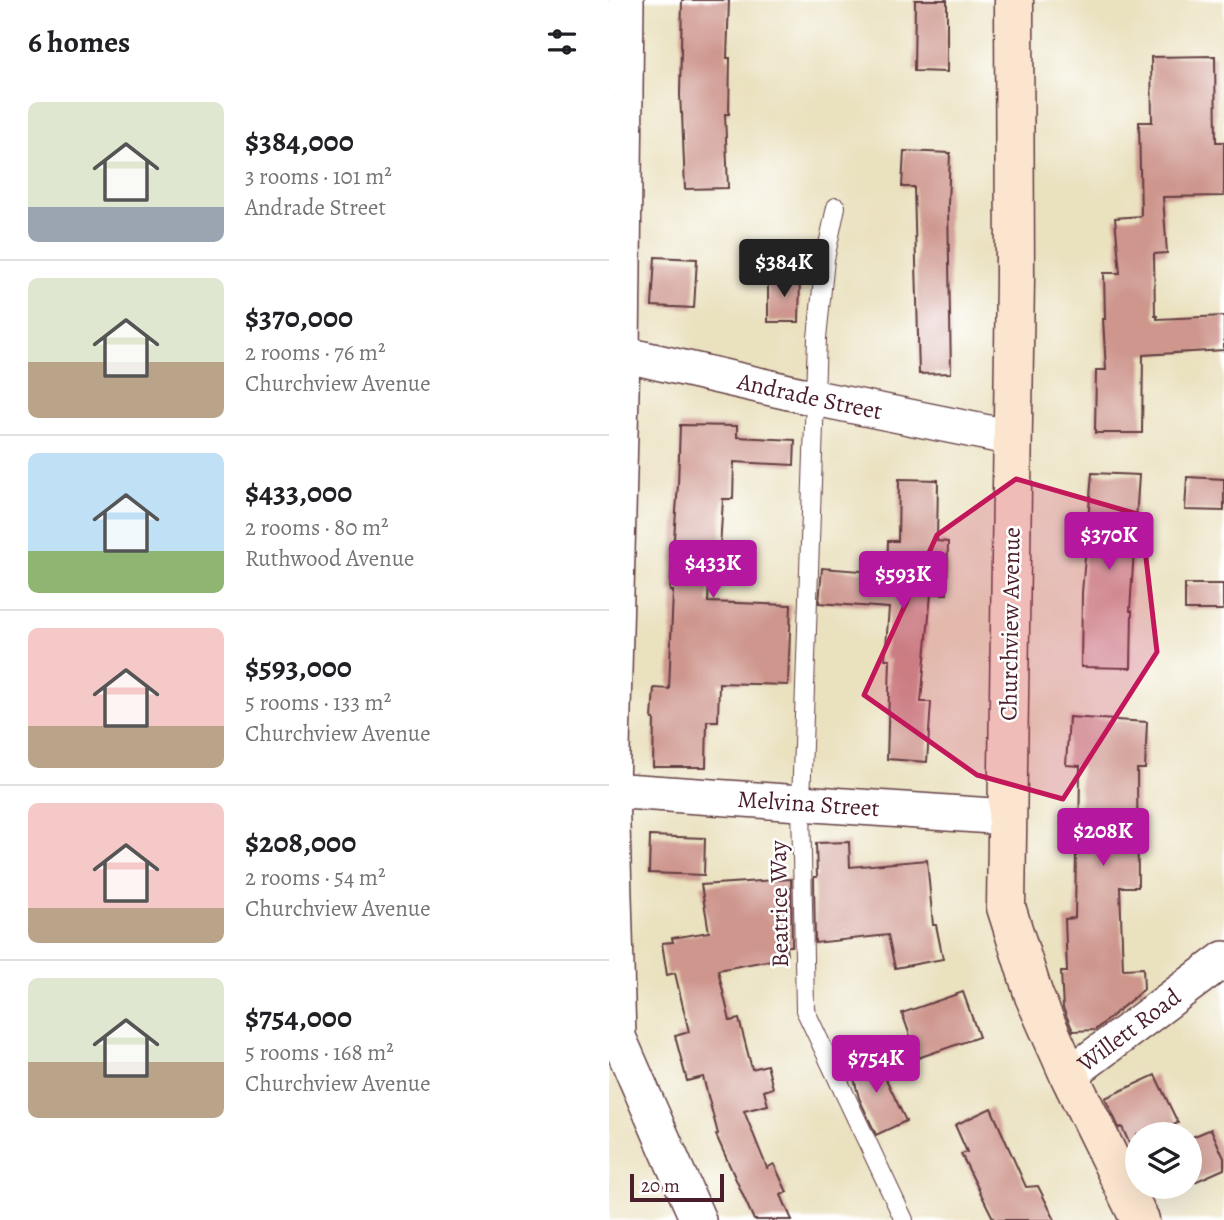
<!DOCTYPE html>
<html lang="en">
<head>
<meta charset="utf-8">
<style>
  :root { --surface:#fff; --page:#f2f2f2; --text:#202124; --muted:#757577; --line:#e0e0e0; --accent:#b5179e }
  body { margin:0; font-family:Alegreya,serif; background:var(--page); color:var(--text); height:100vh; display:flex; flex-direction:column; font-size:26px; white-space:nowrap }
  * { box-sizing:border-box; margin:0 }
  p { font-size:23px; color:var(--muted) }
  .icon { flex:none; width:38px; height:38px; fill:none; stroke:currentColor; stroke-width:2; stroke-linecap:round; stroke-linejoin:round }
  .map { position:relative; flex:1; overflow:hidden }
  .panel { display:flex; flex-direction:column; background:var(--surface); width:609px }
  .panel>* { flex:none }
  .fabs { position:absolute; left:516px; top:1122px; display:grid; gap:14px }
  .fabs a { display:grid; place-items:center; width:77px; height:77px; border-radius:50%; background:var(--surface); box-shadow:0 7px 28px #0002; font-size:35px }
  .scale { position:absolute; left:21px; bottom:18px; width:94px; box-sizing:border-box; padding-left:7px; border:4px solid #4a1f2b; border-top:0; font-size:19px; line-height:24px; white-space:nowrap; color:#4a1f2b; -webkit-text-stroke:5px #fff; paint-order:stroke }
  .price { position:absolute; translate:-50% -60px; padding:0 16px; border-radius:7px; background:var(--accent); color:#fff; font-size:23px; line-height:46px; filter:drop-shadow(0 2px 4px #0008) }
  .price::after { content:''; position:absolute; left:50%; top:42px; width:21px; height:16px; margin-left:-10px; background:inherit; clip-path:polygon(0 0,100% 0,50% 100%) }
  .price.active { background:#222; color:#fff }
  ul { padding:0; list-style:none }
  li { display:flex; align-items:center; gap:21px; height:175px; padding:0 28px }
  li+li { border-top:2px solid var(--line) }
  li span { display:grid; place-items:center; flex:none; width:196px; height:140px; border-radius:10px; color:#555 }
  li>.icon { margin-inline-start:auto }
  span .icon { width:84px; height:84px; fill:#fffc; stroke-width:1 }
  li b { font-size:30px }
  h2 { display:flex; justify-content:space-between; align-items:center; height:84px; padding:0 28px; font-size:30px }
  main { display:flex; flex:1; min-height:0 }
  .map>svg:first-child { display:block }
  .building { fill:#ce968d }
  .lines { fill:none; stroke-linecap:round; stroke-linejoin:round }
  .lane-casing { stroke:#623c41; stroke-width:20 }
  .street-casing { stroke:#623c41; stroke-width:38 }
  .secondary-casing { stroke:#623c41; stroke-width:41 }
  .lane { stroke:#fff; stroke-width:18 }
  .street { stroke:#fff; stroke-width:35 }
  .secondary { stroke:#fbe5cf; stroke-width:38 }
  .marked { fill:#c2185b; fill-opacity:0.2; stroke:#c2185b; stroke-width:5; stroke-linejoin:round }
  .labels { text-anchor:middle; stroke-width:5; stroke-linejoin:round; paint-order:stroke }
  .street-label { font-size:24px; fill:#4a1f2b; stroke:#fff }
</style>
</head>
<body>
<main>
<section class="panel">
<h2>6 homes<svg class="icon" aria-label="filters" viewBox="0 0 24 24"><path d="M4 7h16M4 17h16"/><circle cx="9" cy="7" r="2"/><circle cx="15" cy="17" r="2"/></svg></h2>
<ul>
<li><span style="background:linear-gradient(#dfe7d0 75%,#9aa5b1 0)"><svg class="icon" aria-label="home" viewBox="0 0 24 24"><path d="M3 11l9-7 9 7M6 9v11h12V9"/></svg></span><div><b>$384,000</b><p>3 rooms · 101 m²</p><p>Andrade Street</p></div></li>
<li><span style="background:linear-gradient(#dfe7d0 60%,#b9a48a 0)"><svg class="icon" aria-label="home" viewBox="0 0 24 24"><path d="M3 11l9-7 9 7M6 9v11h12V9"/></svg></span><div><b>$370,000</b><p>2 rooms · 76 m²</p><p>Churchview Avenue</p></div></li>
<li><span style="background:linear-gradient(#bfe0f5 70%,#8fb573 0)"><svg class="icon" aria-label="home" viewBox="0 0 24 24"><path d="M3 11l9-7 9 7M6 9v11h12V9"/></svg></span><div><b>$433,000</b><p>2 rooms · 80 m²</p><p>Ruthwood Avenue</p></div></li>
<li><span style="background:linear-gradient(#f6c9c9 70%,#b9a48a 0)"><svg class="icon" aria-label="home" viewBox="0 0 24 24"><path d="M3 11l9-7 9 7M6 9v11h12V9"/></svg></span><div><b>$593,000</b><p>5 rooms · 133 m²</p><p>Churchview Avenue</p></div></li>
<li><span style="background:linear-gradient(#f6c9c9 75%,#b9a48a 0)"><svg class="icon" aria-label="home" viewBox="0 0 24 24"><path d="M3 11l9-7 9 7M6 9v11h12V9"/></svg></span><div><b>$208,000</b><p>2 rooms · 54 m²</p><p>Churchview Avenue</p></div></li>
<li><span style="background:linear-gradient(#dfe7d0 60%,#b9a48a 0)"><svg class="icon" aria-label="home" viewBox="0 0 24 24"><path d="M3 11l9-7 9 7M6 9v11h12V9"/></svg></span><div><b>$754,000</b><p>5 rooms · 168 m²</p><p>Churchview Avenue</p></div></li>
</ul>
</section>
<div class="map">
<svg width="615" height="1220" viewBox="0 0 615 1220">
  <rect width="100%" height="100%" fill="#fff"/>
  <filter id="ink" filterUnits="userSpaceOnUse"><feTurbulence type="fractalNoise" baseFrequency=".0143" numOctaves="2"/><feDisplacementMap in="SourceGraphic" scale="14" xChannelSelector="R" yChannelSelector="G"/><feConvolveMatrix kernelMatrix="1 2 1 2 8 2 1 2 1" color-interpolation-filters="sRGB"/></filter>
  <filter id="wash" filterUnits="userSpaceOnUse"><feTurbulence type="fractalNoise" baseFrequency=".00686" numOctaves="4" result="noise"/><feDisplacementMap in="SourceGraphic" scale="28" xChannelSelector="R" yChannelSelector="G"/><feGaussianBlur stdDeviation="1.57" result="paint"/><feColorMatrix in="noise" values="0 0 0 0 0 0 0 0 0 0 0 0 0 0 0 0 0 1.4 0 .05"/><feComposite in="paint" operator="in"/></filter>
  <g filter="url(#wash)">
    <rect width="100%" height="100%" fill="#eae1bf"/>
    <g id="blocks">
      <!-- building -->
      <g class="building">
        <path d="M73,0h47l-2,58h3l-1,56h-4l3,74 -43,1 -3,-76h-1l-1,-18z"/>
        <path d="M306,0h32v72l-33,-1z"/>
        <path d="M606,56l1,86h8v54l-61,1 4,56 -13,1 1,62h2v3l67,-3v34l-81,5 -1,78h-47l1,-63h10l-3,-51h2l-1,-46h16l-5,-55 26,-2 -2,-94h13l-1,-65z"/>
        <path d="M295,151l46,2 -2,52 3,168 -32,1 -5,-187h-12z"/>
        <path d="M46,257l42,2 -3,49 -42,-2z"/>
        <path d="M159,277h32l-1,45h-31z"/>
        <path d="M71,425l57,1v11l58,3 -1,25 -60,-3 -1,37h-10l-3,49 -9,-1 -3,55 83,3 -3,80 -69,-2 -1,38h-11l-1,46h-53l1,-48h-2l2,-31 15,1 4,-98h-3l8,-106z"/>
        <path d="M483,473l47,2 -9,136h2l-1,57 -50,-1 1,-74z"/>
        <path d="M578,477l37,2v32l-39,-1z"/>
        <path d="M290,479l39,1 -1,61 11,1 -1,52h-16l-10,108h10l-4,60 -40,-3 3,-100h-5l4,-51 -70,-5 3,-35 65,5 1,-32h10z"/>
        <rect x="576" y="584" width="38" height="26"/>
        <path d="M460,717l78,5 -2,47h-8l1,118h-18l3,82 20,-1 1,21 -49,41 -22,1 -10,-23 -2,-36h6l-2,-53 10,-1 1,-68h3l1,-84 -14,-1z"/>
        <path d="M41,836l55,2 -1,37 -55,-2z"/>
        <path d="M240,842l1,25 77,-7 6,65h3l7,34 -48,9 -7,-33 -73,8 -1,-66h3l-1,-34z"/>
        <path d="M182,879l1,67h-6l1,11 -69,13 12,51 9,-2 13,50 15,-4 6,23 -9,3 4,14 -24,6 23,57 7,-4 13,28 -6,3 11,25h-38l-38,-85 2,-1 -15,-57 -16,4 -12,-45 14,-4 -14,-59 -8,2 -5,-32 11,-1 -1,-4 37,-6 -8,-47z"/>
        <path d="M354,992l16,45 -61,21 -16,-45z"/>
        <path d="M266,1056l31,65 -30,14 -17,-37 -9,-35z"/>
        <path d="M546,1075l23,48 -24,11h-17v8l-7,3 -8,-18 -3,1 -14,-30z"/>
        <path d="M382,1108l35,79 12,-1 17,34h-61l-33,-66 6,-2 -12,-27z"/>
        <path d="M602,1129l13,29v11l-34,15v-46z"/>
      </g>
    </g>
  </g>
  <g filter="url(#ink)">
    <use href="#blocks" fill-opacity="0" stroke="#623c41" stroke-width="2"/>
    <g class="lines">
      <!-- lane casing -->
      <g class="lane-casing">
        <path id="lane" d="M227,207l-11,52 -8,79 -16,465 4,207 99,210"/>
      </g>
      <!-- street casing -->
      <g class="street-casing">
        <g id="street">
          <path d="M17,0l-4,354 -11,436 7,247 80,183"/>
          <path id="s1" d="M0,351l206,47 198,40"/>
          <path id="s2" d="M0,790l398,27"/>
          <path id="s3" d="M460,1075l155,-116"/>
        </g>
      </g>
      <!-- secondary casing -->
      <g class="secondary-casing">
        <path id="secondary" d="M405,0l1,279 -9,628 28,89 35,79 71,145"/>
      </g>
      <!-- lane -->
      <use href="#lane" class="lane"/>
      <!-- street -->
      <use href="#street" class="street"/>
      <!-- secondary -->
      <use href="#secondary" class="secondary"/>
    </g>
  </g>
  <!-- marked area -->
  <path class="marked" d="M407,479l125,36 16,137 -94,147 -86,-24 -113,-80 73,-160z"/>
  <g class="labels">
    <!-- street labels -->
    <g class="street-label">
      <text dy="8" stroke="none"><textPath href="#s1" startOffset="206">Andrade Street</textPath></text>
      <text transform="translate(401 624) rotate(-89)" y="8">Churchview Avenue</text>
      <text dy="8" stroke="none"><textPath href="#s2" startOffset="200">Melvina Street</textPath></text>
      <text transform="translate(170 904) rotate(-91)" y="8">Beatrice Way</text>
      <text dy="8" stroke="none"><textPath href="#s3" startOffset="75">Willett Road</textPath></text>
    </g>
  </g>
</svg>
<div class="fabs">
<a><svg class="icon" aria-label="layers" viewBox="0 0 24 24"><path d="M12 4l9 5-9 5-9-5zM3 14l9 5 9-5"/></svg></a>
</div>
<div class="scale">20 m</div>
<b class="price active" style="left:175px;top:299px">$384K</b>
<b class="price" style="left:500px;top:572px">$370K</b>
<b class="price" style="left:104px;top:600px">$433K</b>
<b class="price" style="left:294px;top:611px">$593K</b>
<b class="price" style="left:494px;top:868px">$208K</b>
<b class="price" style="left:267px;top:1095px">$754K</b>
</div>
</main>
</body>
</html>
